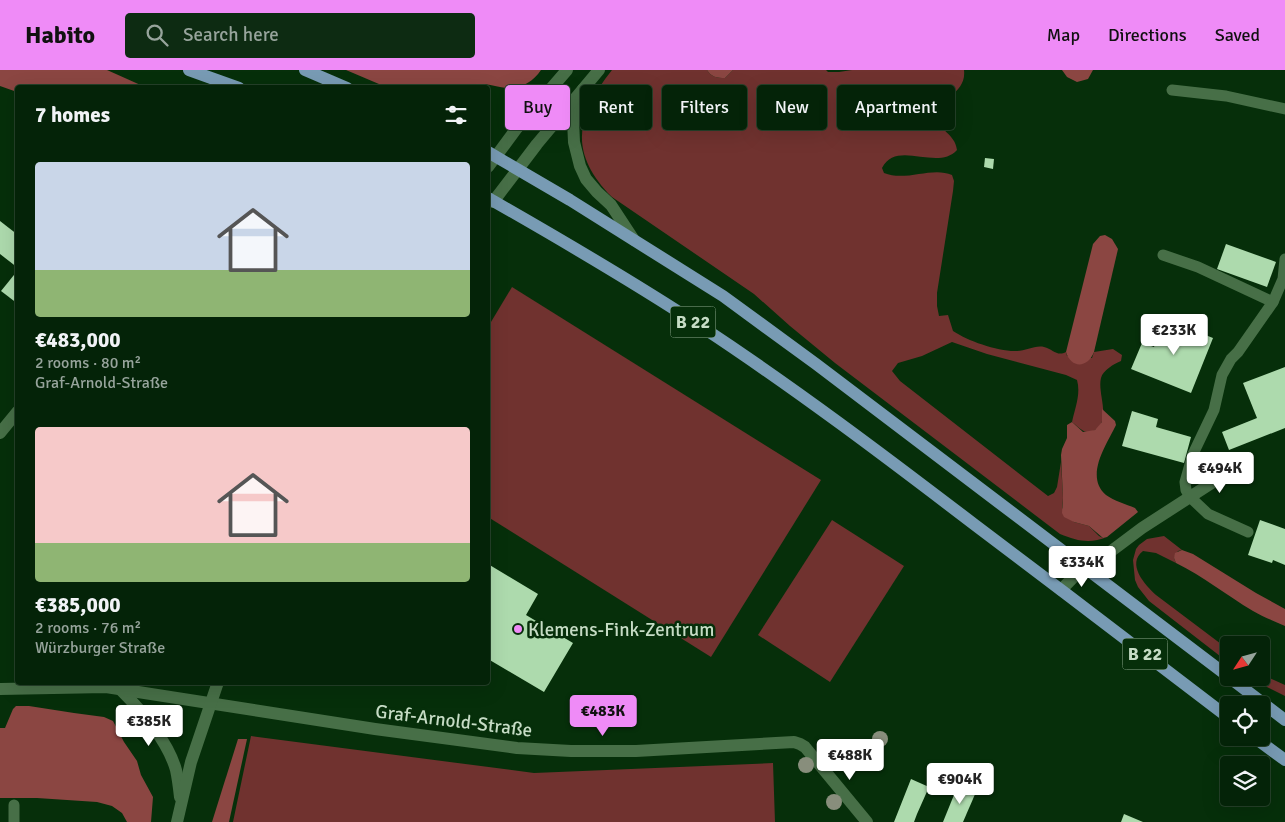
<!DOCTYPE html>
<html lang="en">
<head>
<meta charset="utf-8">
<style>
  :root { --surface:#042308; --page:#0d2b12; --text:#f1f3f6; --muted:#97a49c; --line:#254029; --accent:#ef8bf7 }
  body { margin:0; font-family:Signika,sans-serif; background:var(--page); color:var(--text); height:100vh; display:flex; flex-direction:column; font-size:19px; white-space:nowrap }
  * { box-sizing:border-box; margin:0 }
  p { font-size:16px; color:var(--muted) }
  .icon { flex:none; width:28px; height:28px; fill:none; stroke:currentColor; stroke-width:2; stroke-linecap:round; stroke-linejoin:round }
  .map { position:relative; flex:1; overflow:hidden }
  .details { position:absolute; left:15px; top:15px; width:475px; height:600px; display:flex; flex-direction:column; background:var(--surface); border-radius:5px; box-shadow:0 5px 20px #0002,0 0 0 1px var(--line) }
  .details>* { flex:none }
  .banner { position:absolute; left:505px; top:15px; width:475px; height:45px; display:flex; gap:10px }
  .needle { width:32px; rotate:234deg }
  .controls { position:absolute; left:1220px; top:566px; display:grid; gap:10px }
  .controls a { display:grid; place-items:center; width:50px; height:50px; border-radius:5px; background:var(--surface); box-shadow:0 5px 20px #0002,0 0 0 1px var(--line); font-size:25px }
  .price { position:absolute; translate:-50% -42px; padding:0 11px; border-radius:5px; background:#fff; color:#222; font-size:16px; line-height:32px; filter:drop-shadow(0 1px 2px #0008) }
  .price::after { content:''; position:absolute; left:50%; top:30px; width:15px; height:11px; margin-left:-8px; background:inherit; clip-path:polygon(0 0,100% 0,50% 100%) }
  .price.selected { background:var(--accent); color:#111 }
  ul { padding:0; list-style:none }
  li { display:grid; align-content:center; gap:10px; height:265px; padding:0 20px }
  li span { display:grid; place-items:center; height:155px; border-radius:5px; color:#555 }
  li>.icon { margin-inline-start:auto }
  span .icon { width:90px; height:90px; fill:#fffc; stroke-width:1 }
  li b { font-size:21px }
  h2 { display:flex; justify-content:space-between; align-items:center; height:60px; padding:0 20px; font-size:21px }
  .tag { padding:0 18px; border-radius:5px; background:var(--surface); box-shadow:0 5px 20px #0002,0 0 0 1px var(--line); font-size:18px; line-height:45px }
  .tag.selected { background:var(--accent); color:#111 }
  header { display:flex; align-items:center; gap:30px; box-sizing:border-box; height:70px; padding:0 25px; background:var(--accent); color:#111 }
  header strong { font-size:24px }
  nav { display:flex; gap:28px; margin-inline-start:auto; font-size:18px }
  .search { width:350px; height:45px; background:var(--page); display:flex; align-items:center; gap:12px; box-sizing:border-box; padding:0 18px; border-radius:5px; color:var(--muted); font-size:19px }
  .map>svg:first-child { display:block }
  .green { fill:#70322f }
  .forest { fill:#8b4642 }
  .building { fill:#addaad }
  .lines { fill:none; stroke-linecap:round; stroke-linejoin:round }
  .lane { stroke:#476f47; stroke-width:11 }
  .street { stroke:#476f47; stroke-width:12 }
  .secondary { stroke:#476f47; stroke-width:12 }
  .primary { stroke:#789bb4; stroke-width:12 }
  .tree { fill:#888e7c }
  .poi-dot { fill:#ef8bf7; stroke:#062f0a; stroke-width:2 }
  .labels { text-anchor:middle; stroke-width:5; stroke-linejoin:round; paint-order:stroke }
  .shield { fill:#062f0a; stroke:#8ca88d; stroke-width:1 }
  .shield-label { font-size:18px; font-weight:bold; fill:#c6dcc5 }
  .poi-label { font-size:19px; fill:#c6dcc5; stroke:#062f0a; text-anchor:start }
  .street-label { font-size:19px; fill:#c6dcc5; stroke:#062f0a }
</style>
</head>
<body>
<header>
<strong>Habito</strong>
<div class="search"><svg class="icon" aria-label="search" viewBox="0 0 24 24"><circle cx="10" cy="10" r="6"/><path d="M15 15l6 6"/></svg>Search here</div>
<nav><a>Map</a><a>Directions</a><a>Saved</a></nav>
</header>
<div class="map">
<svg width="1285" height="752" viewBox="0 0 1285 752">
  <rect width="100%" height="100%" fill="#062f0a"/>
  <!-- green -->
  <g class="green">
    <path d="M612,0h95c4,7 10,8 18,8l8,-8h93l2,2h11l13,-2h112c3,24 -27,29 -26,47 0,14 17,16 19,33 -20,22 -60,-11 -75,18l2,5c22,9 48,-7 68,2l2,6 -1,10 -16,102v13l2,10 9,-1 5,16c15,10 46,21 64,20 9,0 18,-6 27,-4 9,2 13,10 22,5l1,4 25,2 2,-6 19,-3 9,6 -1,6c-7,3 -18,9 -20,17 -4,15 11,42 -6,52 -10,6 -15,-2 -23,-8 3,-14 9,-28 5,-42l-11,-5 -79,-21 -35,-12 -30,14 -24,7 -6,8 8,10 148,115 6,-3 3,-6 4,-25 2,36 -1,10 12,14 15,4 10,10 4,2 4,-1c-17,7 -30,4 -47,-3l-225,-171 -45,-37 -36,-32 -142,-97c-44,-44 -36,-82 0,-127z"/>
    <path d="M512,217l309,193 -110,177 -223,-140v-190z"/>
    <path d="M832,450l72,46 -74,116 -72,-47z"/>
    <path d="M1164,466l18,14 -4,1 -4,7 2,5 -20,-10 -13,-2c-17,13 2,34 13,44l73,55v13l-80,-62 -11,-14 -3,-7 -2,-20 3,-11 3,-4 8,-6z"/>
    <path d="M1261,604l24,11v11l-36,-18h12z"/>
    <path d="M251,666l283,37 239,-10 2,59h-542z"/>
  </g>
  <!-- forest -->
  <g class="forest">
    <path d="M0,0h107l38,17 -127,1 -1,4 -17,-6z"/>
    <path d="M346,0h195c-9,14 -25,21 -41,17 -12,-2 -20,-6 -31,1l-83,-1z"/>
    <path d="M707,0h26l-8,8c-8,0 -14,-1 -18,-8z"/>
    <path d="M1062,0h31l-5,9 -11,3 -10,-5z"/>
    <path d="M1105,165l7,4 6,10 -24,103c-6,16 -23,17 -28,0l27,-108 7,-8z"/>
    <path d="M1102,339l13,12 1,4c-9,19 -32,51 -10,70 8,6 20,9 29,13l3,4 -31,25 -4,1 -14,-12 -15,-4 -10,-5 -2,-4 1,-15 -2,-43 1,-6 5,-11v-13l5,-3 11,10 12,-2 7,-8z"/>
    <path d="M1182,480l11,4 63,39 29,16v17c-11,-5 -22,-9 -32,-15 -27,-16 -50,-35 -77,-48l-2,-5 1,-5z"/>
    <path d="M16,636h13l45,7 30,4 9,4 11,21 13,19 4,14 12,22 -2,25h-24l-5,-9 -10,-7 -15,-4 -60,-4h-37v-70h5l8,-19z"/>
    <path d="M238,669h9l-18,83h-17z"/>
  </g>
  <!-- building -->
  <g class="building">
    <path d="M985,88l9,1 -1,10 -9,-2z"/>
    <path d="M0,151l18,14v33l-18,-14z"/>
    <path d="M1226,174l50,18 -9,25 -50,-18z"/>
    <path d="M18,200v34l-17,-13z"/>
    <path d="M1165,249l48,19 -22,55 -60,-24 11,-26 12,4z"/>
    <path d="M1285,297v61l-56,22 -7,-18 35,-14 -14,-35z"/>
    <path d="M1132,341l26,8 -2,8 35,10 -7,26 -62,-17z"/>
    <path d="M1260,450l25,9v36l-12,-5 -1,3 -24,-8z"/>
    <path d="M488,494l50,30 -12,21 47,28 -29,49 -56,-33z"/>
    <path d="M911,709l18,8 -12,27 -3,8h-20z"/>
    <path d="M958,715l18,7 -13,30h-20z"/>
    <path d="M1124,744l19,8h-22z"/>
  </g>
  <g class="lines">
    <!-- lane -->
    <g class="lane">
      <path d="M1172,20l54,6 59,13"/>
      <path d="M1163,185l35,12 75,35"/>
      <path d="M1248,462l-40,-18 -18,-17 -4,-7 -1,-8 8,-28 21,-44 8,-35 9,-16 7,-7 35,-50 10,-23 2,-20"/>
      <path d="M14,752v-17"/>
    </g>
    <!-- street -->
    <g class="street">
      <path d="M0,363l18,-22"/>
      <path d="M1061,520l34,-35 15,-3 32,-24 82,-53"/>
      <path d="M119,618c21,21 49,53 57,82 2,9 3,18 4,27"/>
      <path d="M0,619l106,-2 269,42 142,19 54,3h65l158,-9 6,2 5,3 62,75"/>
      <path d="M177,752l14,-60 27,-80"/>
    </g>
    <!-- secondary -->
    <g class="secondary">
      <path d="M583,19l-10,31 1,22 6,24 6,13 11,13 14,13 23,35"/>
      <path d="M488,97l29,-39 50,-58"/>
      <path d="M493,132l44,-58 62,-74"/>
    </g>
    <!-- primary -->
    <g class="primary">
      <path d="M189,0l50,18"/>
      <path d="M305,0l42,18"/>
      <path d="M488,82l82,48 153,96 93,68 413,313"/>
      <path d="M488,128c72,41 144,83 214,129 94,62 184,130 273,198 85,64 169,128 254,193"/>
      <path d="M1230,608l55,42"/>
      <path d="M1255,668l30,22"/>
    </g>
  </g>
  <!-- trees -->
  <g class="tree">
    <circle cx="880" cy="669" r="8"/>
    <circle cx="806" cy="695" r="8"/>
    <circle cx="834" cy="732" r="8"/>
  </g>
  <!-- markers -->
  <circle class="poi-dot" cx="518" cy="559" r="5"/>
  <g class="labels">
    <!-- shield labels -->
    <g class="shield">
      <rect x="670.5" y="236.5" width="45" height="31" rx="4"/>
      <rect x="1122.5" y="568.5" width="45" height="31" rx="4"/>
    </g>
    <g class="shield-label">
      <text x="693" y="258">B 22</text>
      <text x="1145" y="590">B 22</text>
    </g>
    <!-- poi labels -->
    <g class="poi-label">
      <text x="528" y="566">Klemens-Fink-Zentrum</text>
    </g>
    <!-- street labels -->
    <g class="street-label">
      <text transform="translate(454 650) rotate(7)" y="7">Graf-Arnold-Straße</text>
    </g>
  </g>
</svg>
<div class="controls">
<a><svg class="needle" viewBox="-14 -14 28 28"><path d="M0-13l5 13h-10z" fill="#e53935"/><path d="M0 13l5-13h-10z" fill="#97a49c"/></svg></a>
<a><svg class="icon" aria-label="locate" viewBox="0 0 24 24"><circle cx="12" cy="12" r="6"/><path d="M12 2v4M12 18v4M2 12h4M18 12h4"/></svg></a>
<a><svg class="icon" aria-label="layers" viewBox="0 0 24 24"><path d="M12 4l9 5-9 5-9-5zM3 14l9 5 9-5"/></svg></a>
</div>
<b class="price" style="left:1174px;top:286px">€233K</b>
<b class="price" style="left:1220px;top:424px">€494K</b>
<b class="price" style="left:1082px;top:518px">€334K</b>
<b class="price selected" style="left:603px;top:667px">€483K</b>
<b class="price" style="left:149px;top:677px">€385K</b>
<b class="price" style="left:850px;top:711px">€488K</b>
<b class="price" style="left:960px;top:735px">€904K</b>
<div class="banner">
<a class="tag selected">Buy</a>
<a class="tag">Rent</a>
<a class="tag">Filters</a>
<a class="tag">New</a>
<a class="tag">Apartment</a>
</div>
<section class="details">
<h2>7 homes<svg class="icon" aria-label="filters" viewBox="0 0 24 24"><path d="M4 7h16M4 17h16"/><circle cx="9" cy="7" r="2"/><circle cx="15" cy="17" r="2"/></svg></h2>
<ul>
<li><span style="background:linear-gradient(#c9d6e8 70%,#8fb573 0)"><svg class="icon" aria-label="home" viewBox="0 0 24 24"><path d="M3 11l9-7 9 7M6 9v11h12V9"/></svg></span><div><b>€483,000</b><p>2 rooms · 80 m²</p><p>Graf-Arnold-Straße</p></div></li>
<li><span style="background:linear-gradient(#f6c9c9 75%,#8fb573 0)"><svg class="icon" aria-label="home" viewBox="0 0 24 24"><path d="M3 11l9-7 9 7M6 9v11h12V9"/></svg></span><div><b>€385,000</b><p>2 rooms · 76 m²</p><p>Würzburger Straße</p></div></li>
</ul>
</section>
</div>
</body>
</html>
